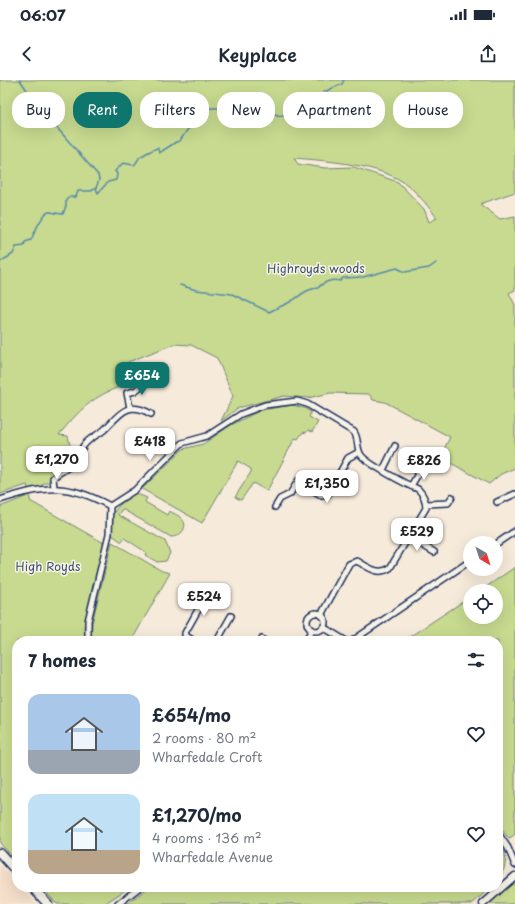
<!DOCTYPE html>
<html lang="en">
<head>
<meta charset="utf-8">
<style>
  :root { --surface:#fff; --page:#f6f6f7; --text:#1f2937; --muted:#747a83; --accent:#0f766e }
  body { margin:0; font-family:"Playpen Sans",sans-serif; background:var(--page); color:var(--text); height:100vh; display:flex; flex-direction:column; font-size:15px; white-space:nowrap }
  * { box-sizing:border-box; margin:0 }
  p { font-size:13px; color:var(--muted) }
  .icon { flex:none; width:22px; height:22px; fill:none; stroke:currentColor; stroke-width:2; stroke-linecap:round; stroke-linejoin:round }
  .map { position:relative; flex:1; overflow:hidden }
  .details { position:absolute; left:12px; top:556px; width:491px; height:256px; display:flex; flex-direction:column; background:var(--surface); border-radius:16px; box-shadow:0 4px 16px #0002 }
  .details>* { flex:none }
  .banner { position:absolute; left:12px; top:12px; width:491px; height:36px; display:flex; gap:8px }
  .needle { width:26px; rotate:141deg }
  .tools { position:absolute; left:463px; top:456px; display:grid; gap:8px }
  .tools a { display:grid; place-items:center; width:40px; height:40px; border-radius:50%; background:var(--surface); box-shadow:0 4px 16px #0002; font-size:20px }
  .price { position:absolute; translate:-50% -34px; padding:0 9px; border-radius:8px; background:#fff; color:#222; font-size:13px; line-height:26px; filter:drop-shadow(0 1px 2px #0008) }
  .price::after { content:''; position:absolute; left:50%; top:24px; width:12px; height:9px; margin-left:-6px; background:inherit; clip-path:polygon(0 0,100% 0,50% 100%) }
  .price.selected { background:var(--accent); color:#fff }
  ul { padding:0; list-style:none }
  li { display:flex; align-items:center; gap:12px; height:100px; padding:0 16px }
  li span { display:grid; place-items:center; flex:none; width:112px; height:80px; border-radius:12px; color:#555 }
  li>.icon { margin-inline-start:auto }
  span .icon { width:48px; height:48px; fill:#fffc; stroke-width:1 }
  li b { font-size:17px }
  h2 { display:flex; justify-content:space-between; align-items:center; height:48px; padding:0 16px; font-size:17px }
  .pill { padding:0 14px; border-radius:16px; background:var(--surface); box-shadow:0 4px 16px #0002; font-size:14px; line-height:36px }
  .pill.selected { background:var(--accent); color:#fff }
  .status { display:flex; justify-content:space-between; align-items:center; height:28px; padding:0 20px; background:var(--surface); direction:ltr }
  .status svg { height:11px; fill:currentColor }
  header { display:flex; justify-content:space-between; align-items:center; height:52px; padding:0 16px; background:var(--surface); font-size:18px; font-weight:600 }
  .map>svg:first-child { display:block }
  .built { fill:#f5dfc9 }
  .green { fill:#c7da8f; stroke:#718476; fill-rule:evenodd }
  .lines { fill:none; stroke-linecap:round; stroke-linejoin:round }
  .stream { stroke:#5689ab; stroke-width:1.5 }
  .minor-casing { stroke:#1b2f5e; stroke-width:8 }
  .tertiary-casing { stroke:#1b2f5e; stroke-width:9 }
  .primary-casing { stroke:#1b2f5e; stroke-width:11 }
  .minor { stroke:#f7f3e8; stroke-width:5 }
  .tertiary { stroke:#f7f3e8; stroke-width:6 }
  .primary { stroke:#f7f3e8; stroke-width:8 }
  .labels { text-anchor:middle; stroke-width:3; stroke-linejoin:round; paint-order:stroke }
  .park-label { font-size:12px; fill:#3d5168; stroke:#f7f3e8 }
</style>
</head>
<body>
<div class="status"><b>06:07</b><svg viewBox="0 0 49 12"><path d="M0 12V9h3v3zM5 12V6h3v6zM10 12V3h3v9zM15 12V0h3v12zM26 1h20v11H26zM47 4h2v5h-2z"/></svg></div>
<header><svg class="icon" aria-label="back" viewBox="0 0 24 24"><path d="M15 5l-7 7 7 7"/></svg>Keyplace<svg class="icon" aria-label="share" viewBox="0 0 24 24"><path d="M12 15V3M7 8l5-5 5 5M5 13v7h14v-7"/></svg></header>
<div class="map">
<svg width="515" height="824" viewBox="0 0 515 824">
  <rect width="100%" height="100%" fill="#f6eada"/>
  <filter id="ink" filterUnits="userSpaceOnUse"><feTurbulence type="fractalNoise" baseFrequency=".025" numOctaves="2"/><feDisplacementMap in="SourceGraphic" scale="8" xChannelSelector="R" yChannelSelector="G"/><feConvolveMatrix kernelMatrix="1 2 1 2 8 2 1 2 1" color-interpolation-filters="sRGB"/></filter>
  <g filter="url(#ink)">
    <!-- built -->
    <path class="built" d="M0,785l17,19v3h3l16,17h-36z"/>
    <!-- green -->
    <g class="green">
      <path d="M0,0h515v112l-35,12 20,15 15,-3v74l-6,3 6,12v163l-14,6 -12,10 -49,-27 10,-20 -65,-35 -12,-2 -4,-6 -39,-1 -22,5 -24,-2 -46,12 -17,13 12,-25 -16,-38 -26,-13 -17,-1 -46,18 -6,12v12c-29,10 -44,25 -63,49l9,1 3,14c-5,8 -21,25 -23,33h-4l-4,4 -8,3 -4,-1 -1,-4 -27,9zM294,78c34,3 87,6 115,28 10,9 20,21 28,32l-8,4 -5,-13 -26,-27 -44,-15 -29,1 -27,-4z"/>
      <path d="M293,325l11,3 7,4 -2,5 9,5 -6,10 -4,-2 -2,3 -3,-1 -5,7 -3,-1 -28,53 -14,-8 -12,17 -6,-3 16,-25v-3l-13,-8 -36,62 -60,-34 41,-40 20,-5 28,-19 30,-15z"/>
      <path d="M135,413l12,5 -2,4 22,13 2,-4c4,2 9,4 12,7 9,8 0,19 -10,19l-49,-28 -4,6 47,26 5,12 -4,8 -9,1 -12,-7 1,-3 -22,-14 -2,4 -10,-7c-4,-24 6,-29 23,-42z"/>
      <path d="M30,415v6l74,42 -20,84 1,14h-68v221l-17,-19v-336z"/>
      <path d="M112,462l50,29 8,2 -37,65 4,3h-46l1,-18z"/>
      <path d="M515,487v267l-6,5 -11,-15v-183h-95l67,-44v20h26v-26h-16z"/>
      <path d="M498,759c10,14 10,27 0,41z"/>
      <path d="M512,804h3v20h-26z"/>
      <path d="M41,807h89l-26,17h-47z"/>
      <path d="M149,807h342l-19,17h-345z"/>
    </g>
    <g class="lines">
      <!-- stream -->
      <g class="stream">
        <path d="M20,0l18,26 60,69 1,5 -3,8"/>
        <path d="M324,12l18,-8 2,-4"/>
        <path d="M0,182l13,-8 3,-7 8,-1 1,-4 6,-2c3,-6 11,-27 18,-28 5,0 9,2 14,2l3,-8v-6l4,-3h6l2,-6h13l5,-3 2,5 10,-11 8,-2 1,-6 -2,-3 8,-8 11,2c3,-2 3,-5 6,-8 3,-2 15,-9 18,-9l1,5 17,-11 4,-1c5,-10 14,-17 18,-28l13,-5h11l6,9 13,5c8,-14 26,-12 39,-6l17,-7"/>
        <path d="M180,205l16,5 36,4 37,18c7,-4 14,-6 21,-10 9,-5 17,-14 28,-14 5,-6 14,-9 22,-7l3,-3 20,-1 34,-9 8,4 24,-4 7,-5"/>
      </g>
      <!-- minor casing -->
      <g class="minor-casing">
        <g id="minor">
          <path d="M130,328l-3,-15 8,-2 13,-11"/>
          <path d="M383,390l12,-24"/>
          <path d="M411,406l11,-19"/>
          <path d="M54,408l-1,-10c6,-7 17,-9 22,-17 4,-5 5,-11 9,-16 5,-7 14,-10 20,-15 16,-16 23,-30 47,-16"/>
          <path d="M0,420c45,-15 68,-17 110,6"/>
          <path d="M497,422l18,-8"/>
          <path d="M426,424l22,-1 4,-6"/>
          <path d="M110,426l25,-16 47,-47 25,-7 34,-22 24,-9 32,-4 10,3 47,28c5,7 2,16 7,23 5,8 46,30 57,34 6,6 8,11 8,19l-36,60c-12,8 -22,-1 -33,-7l-8,3 -28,51"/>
          <path d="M275,427l5,-8 10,-5 8,-13 23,14 7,-1 20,-36 11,-6"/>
          <path d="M409,457l25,15"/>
          <path d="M496,464l19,-13"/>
          <circle cx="316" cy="542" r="9"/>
          <path d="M323,547l23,14"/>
          <path d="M88,561v-20l21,-87 1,-28"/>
          <path d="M194,561l-9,-6v-2l22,-39"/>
          <path d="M217,561l14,-25"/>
          <path d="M261,561l1,-2"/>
          <path d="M305,561l7,-11"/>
          <path d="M352,561l118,-80"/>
          <path d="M498,753l10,15 7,17"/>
          <path d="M118,824l22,-17"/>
        </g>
      </g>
      <!-- tertiary casing -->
      <g class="tertiary-casing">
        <path id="tertiary" d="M483,824l32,-28"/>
      </g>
      <!-- primary casing -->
      <g class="primary-casing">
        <g id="primary">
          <path d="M0,773l17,19"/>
          <path d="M32,807l16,17"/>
        </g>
      </g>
      <!-- minor -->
      <use href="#minor" class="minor"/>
      <!-- tertiary -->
      <use href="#tertiary" class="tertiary"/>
      <!-- primary -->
      <use href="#primary" class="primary"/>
    </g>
  </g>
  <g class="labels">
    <!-- park labels -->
    <g class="park-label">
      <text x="316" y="193">Highroyds woods</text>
      <text x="48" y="491">High Royds</text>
    </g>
  </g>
</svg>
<div class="tools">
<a><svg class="needle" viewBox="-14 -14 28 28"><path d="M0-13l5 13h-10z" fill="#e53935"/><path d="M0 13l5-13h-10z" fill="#747a83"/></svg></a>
<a><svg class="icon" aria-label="locate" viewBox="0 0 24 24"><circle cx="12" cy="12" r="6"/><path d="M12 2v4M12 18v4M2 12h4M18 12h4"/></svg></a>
</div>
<b class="price selected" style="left:142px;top:316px">£654</b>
<b class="price" style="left:150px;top:382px">£418</b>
<b class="price" style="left:57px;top:400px">£1,270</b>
<b class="price" style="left:424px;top:401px">£826</b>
<b class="price" style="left:327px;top:424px">£1,350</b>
<b class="price" style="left:417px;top:472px">£529</b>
<b class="price" style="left:204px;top:537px">£524</b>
<div class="banner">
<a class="pill">Buy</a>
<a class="pill selected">Rent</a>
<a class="pill">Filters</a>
<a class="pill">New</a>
<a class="pill">Apartment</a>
<a class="pill">House</a>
</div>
<section class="details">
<h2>7 homes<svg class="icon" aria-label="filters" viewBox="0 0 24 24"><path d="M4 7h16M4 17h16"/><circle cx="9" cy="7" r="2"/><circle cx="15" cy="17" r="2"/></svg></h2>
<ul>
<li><span style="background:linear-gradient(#a9c7e8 70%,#9aa5b1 0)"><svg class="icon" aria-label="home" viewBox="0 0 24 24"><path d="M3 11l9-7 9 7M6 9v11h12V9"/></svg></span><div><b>£654/mo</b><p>2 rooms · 80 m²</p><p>Wharfedale Croft</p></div><svg class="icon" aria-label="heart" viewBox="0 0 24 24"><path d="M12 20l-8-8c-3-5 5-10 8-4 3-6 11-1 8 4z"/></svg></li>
<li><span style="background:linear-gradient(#bfe0f5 70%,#b9a48a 0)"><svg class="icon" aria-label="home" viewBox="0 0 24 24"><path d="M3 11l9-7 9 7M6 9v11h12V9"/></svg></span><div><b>£1,270/mo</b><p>4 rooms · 136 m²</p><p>Wharfedale Avenue</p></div><svg class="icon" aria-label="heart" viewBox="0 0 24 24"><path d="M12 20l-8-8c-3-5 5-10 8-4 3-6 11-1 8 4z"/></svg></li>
</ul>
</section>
</div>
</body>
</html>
